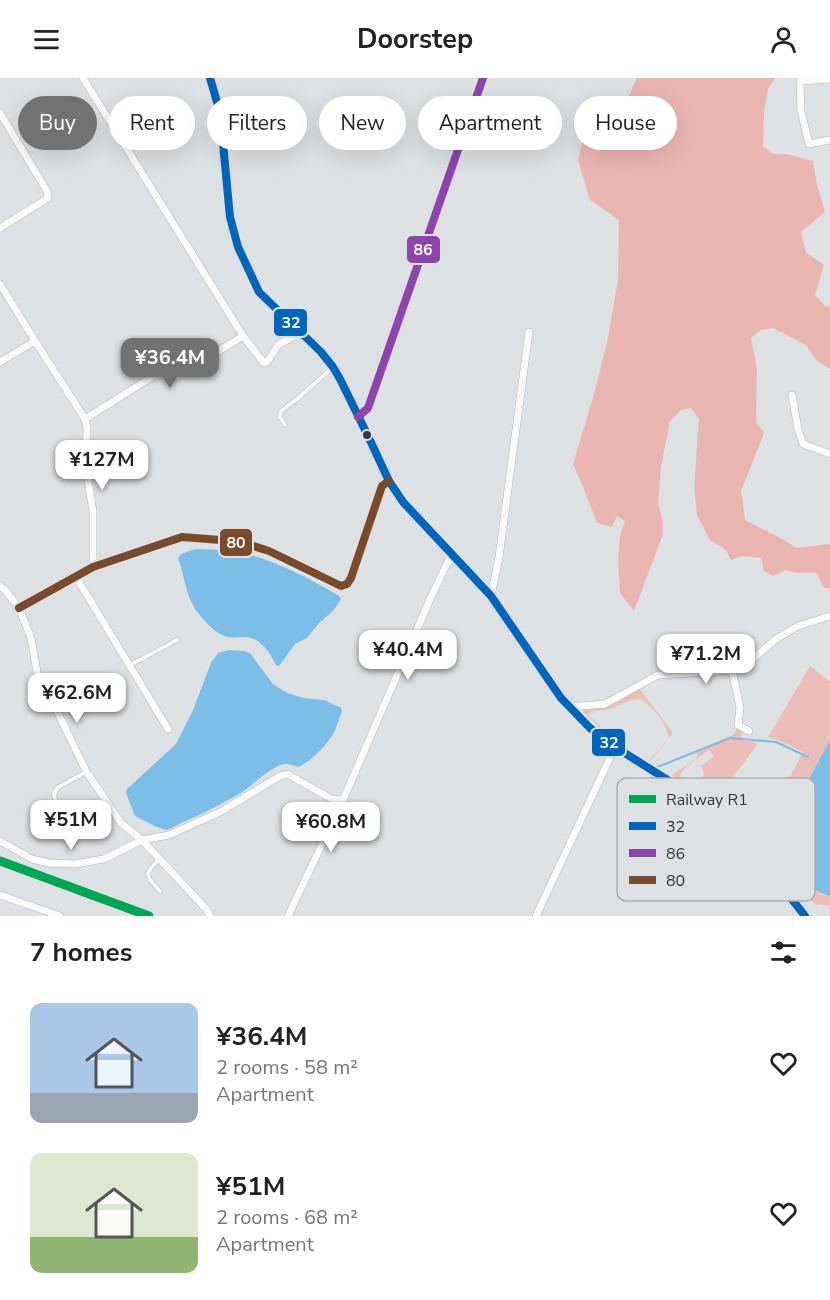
<!DOCTYPE html>
<html lang="en">
<head>
<meta charset="utf-8">
<style>
  :root { --surface:#fff; --page:#f2f2f2; --text:#222; --muted:#767676; --accent:#707274 }
  body { margin:0; font-family:"Nunito Sans",sans-serif; background:var(--page); color:var(--text); height:100vh; display:flex; flex-direction:column; font-size:22px; white-space:nowrap }
  * { box-sizing:border-box; margin:0 }
  p { font-size:20px; color:var(--muted) }
  .icon { flex:none; width:33px; height:33px; fill:none; stroke:currentColor; stroke-width:2; stroke-linecap:round; stroke-linejoin:round }
  .map { position:relative; height:838px; overflow:hidden }
  .details { display:flex; flex-direction:column; background:var(--surface); flex:1 }
  .details>* { flex:none }
  .top-card { position:absolute; left:18px; top:18px; width:795px; height:54px; display:flex; gap:12px }
  .price { position:absolute; translate:-50% -51px; padding:0 14px; border-radius:12px; background:#fff; color:#222; font-size:20px; line-height:39px; filter:drop-shadow(0 2px 3px #0008) }
  .price::after { content:''; position:absolute; left:50%; top:36px; width:18px; height:14px; margin-left:-9px; background:inherit; clip-path:polygon(0 0,100% 0,50% 100%) }
  .price.active { background:var(--accent); color:#fff }
  ul { padding:0; list-style:none }
  li { display:flex; align-items:center; gap:18px; height:150px; padding:0 30px }
  li span { display:grid; place-items:center; flex:none; width:168px; height:120px; border-radius:12px; color:#555 }
  li>.icon { margin-inline-start:auto }
  span .icon { width:72px; height:72px; fill:#fffc; stroke-width:1 }
  li b { font-size:26px }
  h2 { display:flex; justify-content:space-between; align-items:center; height:72px; padding:0 30px; font-size:26px }
  .pill { padding:0 21px; border-radius:27px; background:var(--surface); box-shadow:0 6px 24px #0002; font-size:21px; line-height:54px }
  .pill.active { background:var(--accent); color:#fff }
  header { display:flex; justify-content:space-between; align-items:center; height:78px; padding:0 30px; background:var(--surface); font-size:27px; font-weight:700 }
  .map>svg:first-child { display:block }
  .green { fill:#edbdb8; fill-rule:evenodd }
  .forest { fill:#ecb6b0 }
  .water { fill:#7dbee9 }
  .lines { fill:none; stroke-linecap:round; stroke-linejoin:round }
  .stream { stroke:#7dbee9; stroke-width:2 }
  .service-casing { stroke:#b3b6b7; stroke-width:5 }
  .minor-casing { stroke:#b3b6b7; stroke-width:8 }
  .tertiary-casing { stroke:#b3b6b7; stroke-width:10 }
  .service { stroke:#fafafb; stroke-width:4 }
  .minor { stroke:#fafafb; stroke-width:7 }
  .tertiary { stroke:#fafafb; stroke-width:8 }
  .bus-1-casing { stroke:#dde1e4; stroke-width:12 }
  .bus-2-casing { stroke:#dde1e4; stroke-width:12 }
  .bus-3-casing { stroke:#dde1e4; stroke-width:12 }
  .bus-1 { stroke:#0065bd; stroke-width:8 }
  .bus-2 { stroke:#8e44ad; stroke-width:8 }
  .bus-3 { stroke:#7a4b2a; stroke-width:8 }
  .rail-1-casing { stroke:#dde1e4; stroke-width:14 }
  .rail-1 { stroke:#00a651; stroke-width:9 }
  .bus-dot { fill:#353638; stroke:#dde1e4; stroke-width:2 }
  .key { fill:#dde1e4; stroke:#abaeb0; stroke-width:1.5 }
  .key-label { font-size:16px; fill:#353638 }
  .line-badge { stroke:#dde1e4; stroke-width:2 }
  .badge-label { font-size:16px; text-anchor:middle; font-weight:bold; fill:#fff }
</style>
</head>
<body>
<header><svg class="icon" aria-label="menu" viewBox="0 0 24 24"><path d="M4 6h16M4 12h16M4 18h16"/></svg>Doorstep<svg class="icon" aria-label="person" viewBox="0 0 24 24"><circle cx="12" cy="8" r="4"/><path d="M4 21q1-7 8-7t8 7"/></svg></header>
<div class="map">
<svg width="830" height="838" viewBox="0 0 830 838">
  <rect width="100%" height="100%" fill="#dee1e3"/>
  <!-- green -->
  <g class="green">
    <path d="M810,588l20,16v58l-53,99 -1,6 1,12 3,7 22,18 21,13 7,1v10l-12,-2 -2,2 -25,-27 -6,5 -4,-4 -6,-18 -3,8 -6,-8 -2,-17 -6,-6 -6,6 -3,-4 13,-13 -2,-9 -17,-17 9,-12 22,18 29,-56 -18,-9 -17,-6z"/>
    <path d="M639,610l34,45 -26,32 -30,-22 -34,-31v-3l20,-2 10,-2zM638,621c14,5 29,25 31,39l-22,25 -29,-21 -31,-28c6,-5 15,-3 23,-5 12,-4 14,-8 28,-10z"/>
    <path d="M737,651l5,3 -1,8 13,2 3,3 -37,50 -4,-2 -2,3h-2l-3,4 -10,-6 5,-20 -3,-8 13,-10 -5,-6 -22,16 -7,8 1,5 10,6 2,3v2l-25,-12 30,-21 -2,-6 37,-16z"/>
  </g>
  <!-- forest -->
  <path class="forest" d="M637,0h138l-7,11 -4,23 -1,34 10,8h13l27,7 4,24 8,27 -24,20 5,21 18,12 -9,30 11,12 4,-1v63l-14,-9 -10,-15 -33,-17 -12,2 -10,8 6,31 -1,53 8,11 -23,58 4,29 39,20 13,8 33,-4v45l-7,-2 -6,-14h-19l-13,-3 -12,6 -9,-5 -3,-13 -19,-2 -11,4 -5,-10 -16,-10 -13,-25 -3,-27 5,-69 -8,-11 -10,2 -11,11 -9,46 -3,37 4,13 1,17 -29,77 -14,-18 -2,-33 2,-24 5,-15 -8,-5 -5,11 -15,-4 -13,-34 -11,-25 22,-73 12,-48 11,-63 1,-60 -29,-20 -12,-40 8,-32 18,2 11,-3z"/>
  <!-- water -->
  <g class="water">
    <path d="M195,471c16,0 32,1 47,4 30,6 71,27 97,43l2,3 -7,11 -15,13 -12,15 -12,6 -16,22 -3,-1c-6,-12 -15,-26 -29,-28 -6,0 -13,1 -19,0 -11,-2 -22,-14 -29,-23 -13,-15 -14,-37 -21,-56l3,-4z"/>
    <path d="M228,572l16,1 6,2 23,31 14,9 17,5 20,2 17,8 1,3c-3,8 -5,16 -9,23 -6,11 -24,29 -35,33 -4,-1 -9,-4 -13,-3 -14,2 -32,21 -43,28 -24,15 -50,26 -75,38 -8,-1 -24,-10 -32,-14l-9,-23 1,-4 49,-45 17,-34 18,-47 7,-10z"/>
    <path d="M830,662v156c-12,-2 -45,-24 -51,-34 -4,-7 -3,-16 -2,-23z"/>
  </g>
  <g class="lines">
    <!-- stream -->
    <path class="stream" d="M655,690l75,-30 46,4 32,15"/>
    <!-- service casing -->
    <g class="service-casing">
      <g id="service">
        <path d="M285,347l-5,-8 1,-6 16,-12 35,-31"/>
        <path d="M130,587l47,-25"/>
        <path d="M59,738l-5,-22 3,-6 29,-16"/>
        <path d="M159,781l-7,8 -4,6 2,7 10,11"/>
      </g>
    </g>
    <!-- minor casing -->
    <g class="minor-casing">
      <g id="minor">
        <path d="M83,0l160,258 21,27 4,-2 10,-16 22,-12"/>
        <path d="M830,1l-30,2 1,30 8,33 21,-4"/>
        <path d="M0,35l47,78 1,7 -48,30"/>
        <path d="M0,206l35,57 50,78 2,9 -1,38 7,46v55"/>
        <path d="M0,284l35,-21"/>
        <path d="M792,317l6,34 5,15 27,10"/>
        <path d="M358,339l10,-9 115,-330"/>
        <path d="M85,341l70,-44c8,-2 15,3 23,1l65,-40"/>
        <path d="M76,498l3,6 89,147"/>
        <path d="M0,508l5,4 14,18 12,30 6,34 4,13 14,22 31,64 35,52 21,17 65,70 3,6"/>
        <path d="M491,518l8,-39 30,-225"/>
        <path d="M19,530l74,-41 89,-30 38,3 30,5 19,6 72,35 6,-2 4,-6 31,-92 7,-5"/>
        <path d="M732,592l8,37 -2,18 11,6"/>
        <path d="M570,629l35,-3 53,-29 65,-4 9,-1 21,-11 23,-20 22,-13 32,-10"/>
        <path d="M0,763l32,18 17,4 26,1 29,-5 38,-19 27,-5 51,-23 60,-36 7,-2 45,25 11,1"/>
        <path d="M0,817l60,21"/>
        <path d="M288,838l55,-116 88,-203 21,-44"/>
        <path d="M536,838l79,-169"/>
      </g>
    </g>
    <!-- tertiary casing -->
    <g class="tertiary-casing">
      <path id="tertiary" d="M210,0l10,34 10,105 8,30 21,45 62,60 12,15 7,12 29,59 20,43 14,21 88,94 70,102 29,30 25,19 83,52 27,19 17,18 63,80"/>
    </g>
    <!-- service -->
    <use href="#service" class="service"/>
    <!-- minor -->
    <use href="#minor" class="minor"/>
    <!-- tertiary -->
    <use href="#tertiary" class="tertiary"/>
    <!-- bus-1 casing -->
    <g class="bus-1-casing">
      <path id="bus-1" d="M210,0l10,34 10,105 8,30 21,45 62,60 12,15 7,12 29,59 20,43 14,21 88,94 70,102 29,30 25,19 83,52 27,19 17,18 63,80"/>
    </g>
    <!-- bus-2 casing -->
    <g class="bus-2-casing">
      <path id="bus-2" d="M358,339l10,-9 115,-330"/>
    </g>
    <!-- bus-3 casing -->
    <g class="bus-3-casing">
      <path id="bus-3" d="M19,530l74,-41 89,-30 38,3 30,5 19,6 72,35 6,-2 4,-6 31,-92 7,-5"/>
    </g>
    <!-- bus-1 -->
    <use href="#bus-1" class="bus-1"/>
    <!-- bus-2 -->
    <use href="#bus-2" class="bus-2"/>
    <!-- bus-3 -->
    <use href="#bus-3" class="bus-3"/>
    <!-- rail-1 casing -->
    <g class="rail-1-casing">
      <path id="rail-1" d="M0,783l149,55"/>
    </g>
    <!-- rail-1 -->
    <use href="#rail-1" class="rail-1"/>
  </g>
  <!-- markers -->
  <circle class="bus-dot" cx="367" cy="357" r="5"/>
  <!-- legend -->
  <rect x="617" y="700" width="198" height="123" rx="9" class="key"/>
  <rect x="629" y="717" width="27" height="8" fill="#00a651"/>
  <rect x="629" y="744" width="27" height="8" fill="#0065bd"/>
  <rect x="629" y="771" width="27" height="8" fill="#8e44ad"/>
  <rect x="629" y="798" width="27" height="8" fill="#7a4b2a"/>
  <g class="key-label">
    <text x="666" y="727">Railway R1</text>
    <text x="666" y="754">32</text>
    <text x="666" y="781">86</text>
    <text x="666" y="808">80</text>
  </g>
  <g class="line-badge">
    <rect x="406" y="157" width="35" height="29" rx="6" fill="#8e44ad"/>
    <rect x="273" y="230" width="35" height="29" rx="6" fill="#0065bd"/>
    <rect x="219" y="450" width="34" height="29" rx="6" fill="#7a4b2a"/>
    <rect x="591" y="650" width="35" height="29" rx="6" fill="#0065bd"/>
  </g>
  <g class="badge-label">
    <text x="423" y="177">86</text>
    <text x="291" y="250">32</text>
    <text x="236" y="470">80</text>
    <text x="609" y="670">32</text>
  </g>
</svg>
<b class="price active" style="left:170px;top:311px">¥36.4M</b>
<b class="price" style="left:102px;top:413px">¥127M</b>
<b class="price" style="left:408px;top:603px">¥40.4M</b>
<b class="price" style="left:706px;top:607px">¥71.2M</b>
<b class="price" style="left:77px;top:646px">¥62.6M</b>
<b class="price" style="left:71px;top:773px">¥51M</b>
<b class="price" style="left:331px;top:775px">¥60.8M</b>
<div class="top-card">
<a class="pill active">Buy</a>
<a class="pill">Rent</a>
<a class="pill">Filters</a>
<a class="pill">New</a>
<a class="pill">Apartment</a>
<a class="pill">House</a>
</div>
</div>
<section class="details">
<h2>7 homes<svg class="icon" aria-label="filters" viewBox="0 0 24 24"><path d="M4 7h16M4 17h16"/><circle cx="9" cy="7" r="2"/><circle cx="15" cy="17" r="2"/></svg></h2>
<ul>
<li><span style="background:linear-gradient(#a9c7e8 75%,#9aa5b1 0)"><svg class="icon" aria-label="home" viewBox="0 0 24 24"><path d="M3 11l9-7 9 7M6 9v11h12V9"/></svg></span><div><b>¥36.4M</b><p>2 rooms · 58 m²</p><p>Apartment</p></div><svg class="icon" aria-label="heart" viewBox="0 0 24 24"><path d="M12 20l-8-8c-3-5 5-10 8-4 3-6 11-1 8 4z"/></svg></li>
<li><span style="background:linear-gradient(#dfe7d0 70%,#8fb573 0)"><svg class="icon" aria-label="home" viewBox="0 0 24 24"><path d="M3 11l9-7 9 7M6 9v11h12V9"/></svg></span><div><b>¥51M</b><p>2 rooms · 68 m²</p><p>Apartment</p></div><svg class="icon" aria-label="heart" viewBox="0 0 24 24"><path d="M12 20l-8-8c-3-5 5-10 8-4 3-6 11-1 8 4z"/></svg></li>
</ul>
</section>
</body>
</html>
